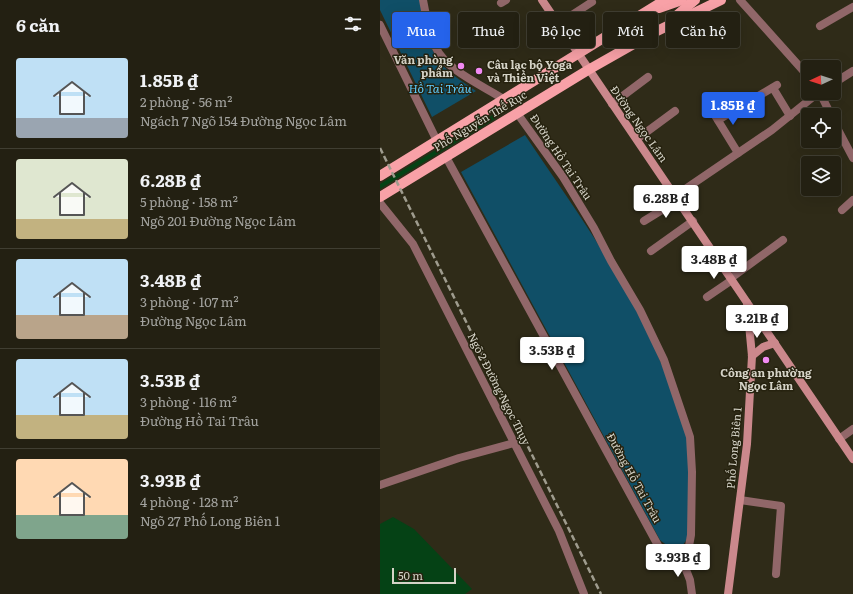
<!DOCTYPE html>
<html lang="vi">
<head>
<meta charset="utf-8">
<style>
  :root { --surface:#232012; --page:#2b281b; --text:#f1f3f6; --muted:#a3a39f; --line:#403e32; --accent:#2563eb }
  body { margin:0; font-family:Literata,serif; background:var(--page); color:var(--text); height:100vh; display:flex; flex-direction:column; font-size:15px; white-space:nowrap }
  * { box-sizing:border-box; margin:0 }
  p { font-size:13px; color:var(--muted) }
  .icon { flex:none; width:22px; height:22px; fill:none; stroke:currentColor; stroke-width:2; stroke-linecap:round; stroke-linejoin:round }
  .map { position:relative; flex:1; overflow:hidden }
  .panel { display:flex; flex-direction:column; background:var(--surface); width:380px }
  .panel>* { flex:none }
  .banner { position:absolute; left:12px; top:12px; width:380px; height:36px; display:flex; gap:8px }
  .needle { width:26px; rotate:266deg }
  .buttons { position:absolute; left:421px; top:60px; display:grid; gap:8px }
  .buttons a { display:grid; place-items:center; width:40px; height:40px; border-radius:4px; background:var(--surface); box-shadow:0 4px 16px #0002,0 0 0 1px var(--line); font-size:20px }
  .scale { position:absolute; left:12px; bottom:10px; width:64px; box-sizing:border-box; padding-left:4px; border:2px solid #d5d3c7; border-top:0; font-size:11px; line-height:14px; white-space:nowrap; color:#d5d3c7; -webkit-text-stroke:3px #26220f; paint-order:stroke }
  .price { position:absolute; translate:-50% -34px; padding:0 9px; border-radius:4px; background:#fff; color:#222; font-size:13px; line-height:26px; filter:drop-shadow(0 1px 2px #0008) }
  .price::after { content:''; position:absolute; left:50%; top:24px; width:12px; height:9px; margin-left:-6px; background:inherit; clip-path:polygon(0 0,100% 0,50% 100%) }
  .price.current { background:var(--accent); color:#fff }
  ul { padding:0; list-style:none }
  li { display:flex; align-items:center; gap:12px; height:100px; padding:0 16px }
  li+li { border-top:1px solid var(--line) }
  li span { display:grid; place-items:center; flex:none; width:112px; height:80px; border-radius:4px; color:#555 }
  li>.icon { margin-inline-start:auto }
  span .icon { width:48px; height:48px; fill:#fffc; stroke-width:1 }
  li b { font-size:17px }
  h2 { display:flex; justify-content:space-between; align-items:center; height:48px; padding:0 16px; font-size:17px }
  .pill { padding:0 14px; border-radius:4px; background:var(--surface); box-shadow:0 4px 16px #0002,0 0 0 1px var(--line); font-size:14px; line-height:36px }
  .pill.current { background:var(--accent); color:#fff }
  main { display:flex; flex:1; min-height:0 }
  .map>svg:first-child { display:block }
  .green { fill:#054215 }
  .water { fill:#104f67 }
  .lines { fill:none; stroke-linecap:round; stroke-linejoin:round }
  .street { stroke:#916769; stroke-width:8 }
  .secondary { stroke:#cb888c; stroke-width:8 }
  .primary { stroke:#f8a1a7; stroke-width:10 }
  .rail { stroke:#9f9c8e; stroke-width:2.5; stroke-dasharray:6 3; stroke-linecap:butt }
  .poi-dot { fill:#f28af3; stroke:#26220f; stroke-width:1.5 }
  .labels { text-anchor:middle; stroke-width:3; stroke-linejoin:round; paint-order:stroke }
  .poi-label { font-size:11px; font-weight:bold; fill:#d5d3c7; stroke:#26220f; text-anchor:end }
  .street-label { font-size:11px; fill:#d5d3c7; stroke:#26220f }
  .water-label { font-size:12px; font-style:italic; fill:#5fccfd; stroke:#26220f }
</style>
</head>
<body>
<main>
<section class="panel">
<h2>6 căn<svg class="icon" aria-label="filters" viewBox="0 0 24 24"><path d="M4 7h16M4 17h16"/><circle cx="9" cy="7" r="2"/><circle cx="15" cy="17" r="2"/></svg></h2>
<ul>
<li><span style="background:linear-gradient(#bfe0f5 75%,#9aa5b1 0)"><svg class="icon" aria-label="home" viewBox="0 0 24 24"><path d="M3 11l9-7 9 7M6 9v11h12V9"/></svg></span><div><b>1.85B ₫</b><p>2 phòng · 56 m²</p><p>Ngách 7 Ngõ 154 Đường Ngọc Lâm</p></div></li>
<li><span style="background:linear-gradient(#dfe7d0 75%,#c2b280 0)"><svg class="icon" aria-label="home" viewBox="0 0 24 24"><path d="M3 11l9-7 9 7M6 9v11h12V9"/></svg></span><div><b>6.28B ₫</b><p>5 phòng · 158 m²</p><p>Ngõ 201 Đường Ngọc Lâm</p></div></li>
<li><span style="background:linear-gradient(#bfe0f5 70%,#b9a48a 0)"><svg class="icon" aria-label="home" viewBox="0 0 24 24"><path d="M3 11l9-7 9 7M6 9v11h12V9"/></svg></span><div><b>3.48B ₫</b><p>3 phòng · 107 m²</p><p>Đường Ngọc Lâm</p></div></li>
<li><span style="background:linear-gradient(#bfe0f5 70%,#c2b280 0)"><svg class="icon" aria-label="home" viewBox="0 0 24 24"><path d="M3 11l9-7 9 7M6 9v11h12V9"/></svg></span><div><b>3.53B ₫</b><p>3 phòng · 116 m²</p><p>Đường Hồ Tai Trâu</p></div></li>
<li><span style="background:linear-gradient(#ffd9b3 70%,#7fa58c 0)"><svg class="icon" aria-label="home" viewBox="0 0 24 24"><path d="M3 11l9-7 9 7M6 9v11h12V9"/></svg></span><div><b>3.93B ₫</b><p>4 phòng · 128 m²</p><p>Ngõ 27 Phố Long Biên 1</p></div></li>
</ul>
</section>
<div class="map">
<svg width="473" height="594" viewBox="0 0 473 594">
  <rect width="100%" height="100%" fill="#2f2b18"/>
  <!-- green -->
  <g class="green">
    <path d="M116,113l-1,6 -115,70v-5z"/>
    <path d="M13,517l21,12 58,60 -7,5h-85v-70z"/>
  </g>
  <!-- water -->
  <g class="water">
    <path d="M0,0h41c4,18 6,41 15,57 9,14 27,25 40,34l-44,26 -52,-107z"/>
    <path d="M145,135c58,86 122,172 152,273 4,13 11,27 12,40 1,18 0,37 0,55 0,9 2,38 -7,42 -9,4 -15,1 -22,-5l-199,-368z"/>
  </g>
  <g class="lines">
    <!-- street -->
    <g class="street">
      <path d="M43,0c3,16 6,33 13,48 11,23 48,38 69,52"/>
      <path d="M360,0l68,76"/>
      <path d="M121,3l5,-3"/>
      <path d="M178,24l34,-22"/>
      <path d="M0,25l57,116"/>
      <path d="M440,26l33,-19"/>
      <path d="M454,83l19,-12"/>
      <path d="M393,88l17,28"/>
      <path d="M440,93l11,22"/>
      <path d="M232,104l36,-27"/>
      <path d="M331,109l27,44"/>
      <path d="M137,113l46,64 31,51 17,33 29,49 24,50 26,77 2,35 -1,63 -2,11 -8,11"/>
      <path d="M338,120l59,-35"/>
      <path d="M454,122l19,36"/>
      <path d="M257,139l38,-28"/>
      <path d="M66,157l214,392 21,8"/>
      <path d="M295,196l97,-66 46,-37"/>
      <path d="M0,203l33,41 146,287 25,63"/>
      <path d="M462,210l11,-10"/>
      <path d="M264,221l34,-21"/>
      <path d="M271,251l42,-30"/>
      <path d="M351,278l52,-38"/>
      <path d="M327,297l25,-17"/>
      <path d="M459,439l14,-10"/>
      <path d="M0,485l79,-27 55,-15"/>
      <path d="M360,500l41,6 -5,68"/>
      <path d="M301,557l9,23 2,14"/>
    </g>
    <!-- secondary -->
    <g class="secondary">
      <path d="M162,0l311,459"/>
      <path d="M372,356l11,-9 12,-4"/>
      <path d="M348,594l19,-150 5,-88 -5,-53"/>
    </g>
    <!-- primary -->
    <g class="primary">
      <path d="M279,8l23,-8"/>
      <path d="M290,21l25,-21"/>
      <path d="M0,176l285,-176"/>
      <path d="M0,197l208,-127 67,-38 66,-32"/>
    </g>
    <!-- rail -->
    <path class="rail" d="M0,148l221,446"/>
  </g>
  <!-- markers -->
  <g class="poi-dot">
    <circle cx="81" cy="66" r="4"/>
    <circle cx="99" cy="71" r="4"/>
    <circle cx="386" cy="360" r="4"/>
  </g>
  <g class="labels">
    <!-- poi labels -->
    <g class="poi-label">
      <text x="73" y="64">Văn phòng<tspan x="73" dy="13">phẩm</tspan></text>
      <text x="107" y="69" text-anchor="start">Câu lạc bộ Yoga<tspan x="107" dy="13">và Thiền Việt</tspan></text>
      <text x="386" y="377" text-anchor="middle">Công an phường<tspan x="386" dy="13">Ngọc Lâm</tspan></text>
    </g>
    <!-- street labels -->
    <g class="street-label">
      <text transform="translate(100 121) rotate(-31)" y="4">Phố Nguyễn Thế Rục</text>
      <text transform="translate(259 124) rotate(55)" y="4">Đường Ngọc Lâm</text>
      <text transform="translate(181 157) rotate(56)" y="4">Đường Hồ Tai Trâu</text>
      <text transform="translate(119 389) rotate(63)" y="4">Ngõ 2 Đường Ngọc Thụy</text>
      <text transform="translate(354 448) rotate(-85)" y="4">Phố Long Biên 1</text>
      <text transform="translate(254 478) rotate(61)" y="4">Đường Hồ Tai Trâu</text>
    </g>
    <!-- water labels -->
    <g class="water-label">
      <text x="60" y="93">Hồ Tai Trâu</text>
    </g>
  </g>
</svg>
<div class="buttons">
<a><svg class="needle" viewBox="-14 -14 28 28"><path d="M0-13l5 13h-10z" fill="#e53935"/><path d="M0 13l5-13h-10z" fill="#a3a39f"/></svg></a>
<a><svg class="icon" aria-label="locate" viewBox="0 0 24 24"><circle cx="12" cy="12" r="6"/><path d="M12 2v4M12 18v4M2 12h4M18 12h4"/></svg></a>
<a><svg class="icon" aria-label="layers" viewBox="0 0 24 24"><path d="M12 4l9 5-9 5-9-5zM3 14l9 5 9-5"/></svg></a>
</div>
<div class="scale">50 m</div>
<b class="price current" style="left:353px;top:126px">1.85B ₫</b>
<b class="price" style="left:286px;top:219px">6.28B ₫</b>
<b class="price" style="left:334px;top:280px">3.48B ₫</b>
<b class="price" style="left:377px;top:339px">3.21B ₫</b>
<b class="price" style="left:172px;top:371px">3.53B ₫</b>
<b class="price" style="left:298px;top:578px">3.93B ₫</b>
<div class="banner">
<a class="pill current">Mua</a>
<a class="pill">Thuê</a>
<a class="pill">Bộ lọc</a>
<a class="pill">Mới</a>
<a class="pill">Căn hộ</a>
</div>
</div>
</main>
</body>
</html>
